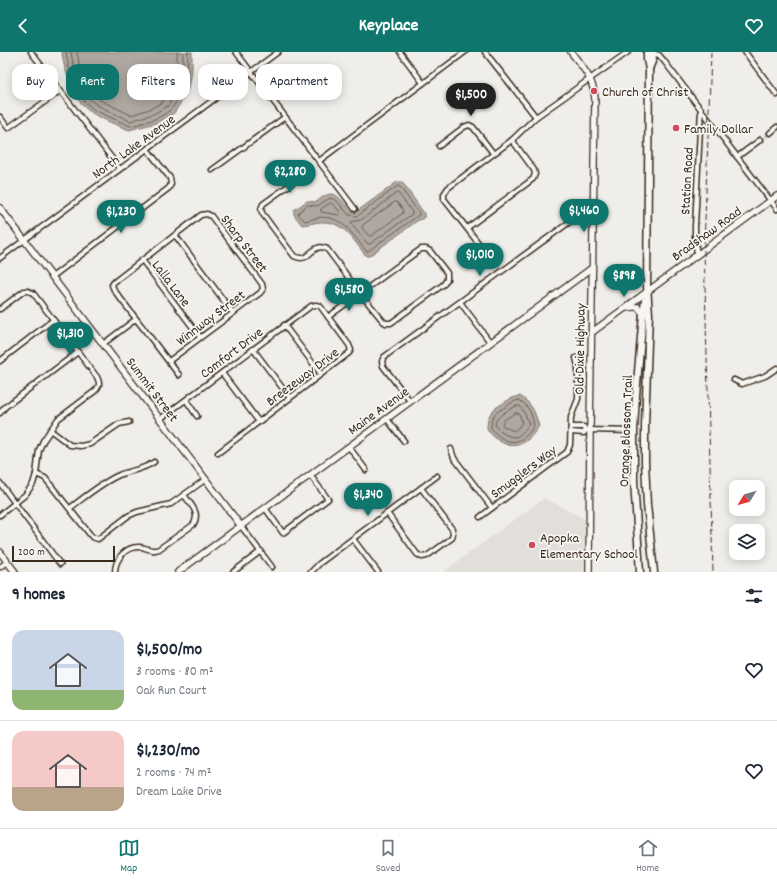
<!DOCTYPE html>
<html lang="en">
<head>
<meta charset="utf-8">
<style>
  :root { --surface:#fff; --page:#f6f6f7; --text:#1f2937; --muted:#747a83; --line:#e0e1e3; --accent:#0f766e }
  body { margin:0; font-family:Dekko,sans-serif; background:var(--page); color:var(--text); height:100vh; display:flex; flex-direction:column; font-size:15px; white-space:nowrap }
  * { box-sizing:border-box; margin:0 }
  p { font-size:13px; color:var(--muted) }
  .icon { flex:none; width:22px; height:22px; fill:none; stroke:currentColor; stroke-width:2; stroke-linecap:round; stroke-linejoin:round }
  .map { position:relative; height:520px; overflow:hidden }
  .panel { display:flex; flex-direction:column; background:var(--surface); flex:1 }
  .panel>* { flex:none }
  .banner { position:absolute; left:12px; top:12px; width:400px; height:36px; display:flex; gap:8px }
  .needle { width:26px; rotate:233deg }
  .controls { position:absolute; left:729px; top:428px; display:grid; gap:8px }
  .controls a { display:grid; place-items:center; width:36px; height:36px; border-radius:8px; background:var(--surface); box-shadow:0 2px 10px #0003; font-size:20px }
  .scale { position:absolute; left:12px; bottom:10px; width:103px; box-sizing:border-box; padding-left:4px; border:2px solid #3b2a1e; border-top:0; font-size:11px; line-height:14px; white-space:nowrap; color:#3b2a1e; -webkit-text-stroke:3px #f6f6f2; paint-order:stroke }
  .price { position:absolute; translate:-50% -34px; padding:0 9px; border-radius:14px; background:var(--accent); color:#fff; font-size:13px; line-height:26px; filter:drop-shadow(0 1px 2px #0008) }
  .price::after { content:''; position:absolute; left:50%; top:24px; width:12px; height:9px; margin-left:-6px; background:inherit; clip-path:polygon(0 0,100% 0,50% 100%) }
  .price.current { background:#222; color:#fff }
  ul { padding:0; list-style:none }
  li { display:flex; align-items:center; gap:12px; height:100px; padding:0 12px }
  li+li { border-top:1px solid var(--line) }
  li span { display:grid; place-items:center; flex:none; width:112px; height:80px; border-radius:12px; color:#555 }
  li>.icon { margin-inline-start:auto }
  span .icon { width:48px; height:48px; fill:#fffc; stroke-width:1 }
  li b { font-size:17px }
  h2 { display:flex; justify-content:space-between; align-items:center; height:48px; padding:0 12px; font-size:17px }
  .tag { padding:0 14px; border-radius:12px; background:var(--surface); box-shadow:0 2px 10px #0003; font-size:14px; line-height:36px }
  .tag.current { background:var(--accent); color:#fff }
  header { display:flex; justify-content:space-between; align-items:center; height:52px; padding:0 12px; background:var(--accent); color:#fff; font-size:18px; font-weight:700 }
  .tabs { display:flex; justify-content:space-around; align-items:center; height:56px; border-top:1px solid var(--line); background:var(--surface); font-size:11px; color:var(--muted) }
  .tabs a { display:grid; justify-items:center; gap:2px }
  .tabs .current { color:var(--accent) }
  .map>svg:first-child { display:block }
  .built { fill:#e2dfdb }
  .water { fill:#afa8a1; stroke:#81766d }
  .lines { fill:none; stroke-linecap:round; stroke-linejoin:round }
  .shore { stroke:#695c52; stroke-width:1 }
  .street-tunnel { stroke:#cbc7c1; stroke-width:4; stroke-dasharray:4 2; stroke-linecap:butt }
  .street-casing { stroke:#3b2a1e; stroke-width:7 }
  .secondary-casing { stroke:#3b2a1e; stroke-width:8 }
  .primary-casing { stroke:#3b2a1e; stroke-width:9 }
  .street { stroke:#f6f6f2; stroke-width:4 }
  .secondary { stroke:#f6f6f2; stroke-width:5.5 }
  .primary { stroke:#f6f6f2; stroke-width:6 }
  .rail { stroke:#3b2a1e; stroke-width:1; stroke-dasharray:6 3; stroke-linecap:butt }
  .poi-dot { fill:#d1495b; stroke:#f6f6f2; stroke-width:1.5 }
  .labels { text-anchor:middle; stroke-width:3.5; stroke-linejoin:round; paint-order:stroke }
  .poi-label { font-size:14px; fill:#3b2a1e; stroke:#f6f6f2; text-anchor:start }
  .street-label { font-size:14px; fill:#3b2a1e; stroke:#f6f6f2 }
</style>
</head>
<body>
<header><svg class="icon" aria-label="back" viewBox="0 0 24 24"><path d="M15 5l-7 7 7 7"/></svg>Keyplace<svg class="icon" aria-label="heart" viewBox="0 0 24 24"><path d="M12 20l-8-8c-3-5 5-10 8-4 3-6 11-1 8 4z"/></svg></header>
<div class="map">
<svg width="777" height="520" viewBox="0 0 777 520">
  <rect width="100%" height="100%" fill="#efeeea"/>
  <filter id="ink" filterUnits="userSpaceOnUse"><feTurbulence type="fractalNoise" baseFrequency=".025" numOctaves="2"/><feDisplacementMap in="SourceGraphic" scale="8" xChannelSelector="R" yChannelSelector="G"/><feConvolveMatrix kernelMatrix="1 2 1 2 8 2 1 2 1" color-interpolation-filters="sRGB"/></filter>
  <g filter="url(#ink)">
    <!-- built -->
    <path class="built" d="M544,446l41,21 -1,53h-141z"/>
    <!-- water -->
    <g class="water">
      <path d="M62,0h130v18l-2,14 -5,12 -11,17 -18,10 -27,7c-14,-6 -41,-15 -49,-28 -3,-4 -4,-10 -7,-14 -6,-12 -10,-23 -11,-36z"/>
      <path d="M397,130h5l22,31v5l-7,3 -48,35h-3c-13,-16 -22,-35 -45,-34 -7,0 -12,3 -19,3l-8,-10v-5l13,-9 9,1c3,-2 7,-6 11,-7 10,-5 19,11 25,17h4z"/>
      <path d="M520,344c13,8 15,17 19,30 -16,25 -32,26 -52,4 0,-16 4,-20 18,-28 5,-3 9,-5 15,-6z"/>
    </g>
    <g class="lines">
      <!-- shore -->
      <g class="shore">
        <path d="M66,0l1,7 3,14 14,28 10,9 36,16c11,-2 32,-8 40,-16 4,-3 15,-21 16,-27 3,-10 1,-21 2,-31"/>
        <path d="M71,0l1,6 3,13 13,27 9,7 33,16 23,-7 15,-8 9,-15 5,-10 1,-11v-18"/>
        <path d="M77,0l3,17 13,25 7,6 31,15 19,-6 13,-7 9,-14 4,-8 1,-11v-17"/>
        <path d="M398,134l2,1 19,26v2l-51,36h-2c-13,-16 -25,-38 -49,-33 -4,1 -8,2 -12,3l-7,-7 1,-2 8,-7 10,1 13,-8 3,1 4,2 12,14 8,1z"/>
        <path d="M397,141l2,1 13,18v2l-42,30h-2l-16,-19 -1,-3 10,-2z"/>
        <path d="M395,150h2l6,8v3l-32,23h-2l-7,-8v-2z"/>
        <path d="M331,151l3,2 6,7 -1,3 -18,-3v-3z"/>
        <path d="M519,348c10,5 13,15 15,25 -11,21 -28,22 -43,3 0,-13 5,-16 16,-22 4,-3 7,-5 12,-6z"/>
        <path d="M516,354h4l5,8 4,10c-3,4 -8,12 -14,13 -4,0 -9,-2 -12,-4 -20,-11 4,-22 13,-27z"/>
        <path d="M516,361h2l2,3 2,6 -3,5 -5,4 -10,-4 -2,-3 2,-4z"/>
      </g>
      <!-- street-tunnel -->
      <path class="street-tunnel" d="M760,88l10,-7"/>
      <!-- street casing -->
      <g class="street-casing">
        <g id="street">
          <path d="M31,0l89,117"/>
          <path d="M236,0l119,157"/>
          <path d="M400,0l23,31"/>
          <path d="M485,0l51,65"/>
          <path d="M745,0l32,43"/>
          <path d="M652,1l7,2 5,6 113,148"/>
          <path d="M0,65l8,11 52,-37"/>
          <path d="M770,81l7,-6"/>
          <path d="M439,94l25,-19 5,-2 4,2 20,26"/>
          <path d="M737,105l23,-17"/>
          <path d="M319,109l146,-109"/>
          <path d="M212,118l73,-53"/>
          <path d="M310,119l-4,2 -43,31 -2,5 1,4 32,43c16,9 17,-15 33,-7l33,44 23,28 3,2h5l53,-39 3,-5v-6l-17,-22 -4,-2h-5l-93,68"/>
          <path d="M467,176l66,-49 2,-5 -1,-4 -22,-30"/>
          <path d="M175,183l58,78"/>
          <path d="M488,199l-5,-2 -39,-50v-5l4,-6 64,-48 24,-23 92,-65"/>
          <path d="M697,202l-2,-14v-14l6,-117"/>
          <path d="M0,206l278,-206"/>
          <path d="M142,208l58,77"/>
          <path d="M52,225l117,-89 2,-4 -1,-6 -23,-29"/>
          <path d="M460,250l30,40"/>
          <path d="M0,257l24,-18h4l5,2 64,84c3,6 3,9 -2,14l-37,28 -15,22 -4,9 -3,24 -3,10 -8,11 -25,20"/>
          <path d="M284,273l37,49"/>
          <path d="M103,292l33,-25"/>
          <path d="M253,297l37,49"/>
          <path d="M0,309l53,-41"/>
          <path d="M169,309l91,-68 3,-4 -1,-5 -51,-68 -4,-2 -6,1 -87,67 -2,3 2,5 65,85"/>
          <path d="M222,321l37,49"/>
          <path d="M734,328l8,4 23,-8 12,-8"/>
          <path d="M186,348l11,16"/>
          <path d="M410,349l-27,-35 -1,-5 2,-4 209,-152"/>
          <path d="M0,361l5,-6 73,-55"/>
          <path d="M160,367l151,-113 5,-1 4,1 29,39 2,5 -2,3 -131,100"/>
          <path d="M387,367l17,22"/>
          <path d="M571,375h13l2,3"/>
          <path d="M50,378l20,15 11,1 9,-2 29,-20 10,-2"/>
          <path d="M586,378l48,1"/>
          <path d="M571,380l13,1 2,-3"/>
          <path d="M349,395l17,23"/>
          <path d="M451,397l3,9 38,50"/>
          <path d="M36,422l9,4 47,59 6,2 30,-23 9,-4 34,-8 35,-25"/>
          <path d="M0,431l60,81"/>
          <path d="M70,456c15,-11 31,-25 49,-33 12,-5 24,-5 35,-13"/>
          <path d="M265,456l18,25 45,-34 -18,-24"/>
          <path d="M387,461l30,41 5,3 5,-1 25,-18 1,-5 -1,-4 -31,-41"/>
          <path d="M480,465l87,-65 3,-7 1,-28 7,-18v-33l-2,-8"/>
          <path d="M241,474l31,41"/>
          <path d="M353,487l25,33"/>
          <path d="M0,515l7,-5"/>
          <path d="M115,520c0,-13 11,-26 25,-25 4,0 9,3 13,3 0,1 6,-1 6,-1l34,-24c8,-12 -2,-20 -9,-30"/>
          <path d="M233,520l28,-21"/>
          <path d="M311,520l9,-9 117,-87"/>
        </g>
      </g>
      <!-- secondary casing -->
      <g class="secondary-casing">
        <g id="secondary">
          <path d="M571,0c13,17 22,26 24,47l-5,331 -1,142"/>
          <path d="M0,156l241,318"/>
          <path d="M627,256l6,-1h5l5,7"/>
          <path d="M591,281l186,-137"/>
          <path d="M0,500l15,20"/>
          <path d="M178,520l414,-304"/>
        </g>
      </g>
      <!-- primary casing -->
      <g class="primary-casing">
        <g id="primary">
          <path d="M647,0v8l2,9 -2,217 2,28 -4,112v36l2,43 7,67"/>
          <path d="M649,17l4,-10 -1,-7"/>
          <path d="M640,520l-6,-91v-50l2,-36 7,-81 2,-14"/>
        </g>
      </g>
      <!-- street -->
      <use href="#street" class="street"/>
      <!-- secondary -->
      <use href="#secondary" class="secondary"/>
      <!-- primary -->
      <use href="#primary" class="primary"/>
      <!-- rail -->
      <path class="rail" d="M711,0l-7,197 9,323"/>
    </g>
  </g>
  <!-- markers -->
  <g class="poi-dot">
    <circle cx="594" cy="39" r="4"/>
    <circle cx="676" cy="76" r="4"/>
    <circle cx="532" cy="493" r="4"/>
  </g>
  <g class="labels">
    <!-- poi labels -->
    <g class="poi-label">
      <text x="602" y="44">Church of Christ</text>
      <text x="684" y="81">Family Dollar</text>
      <text x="540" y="490">Apopka<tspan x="540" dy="16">Elementary School</tspan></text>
    </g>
    <!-- street labels -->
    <g class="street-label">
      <text transform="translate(133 94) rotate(-36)" y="5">North Lake Avenue</text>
      <text transform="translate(686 129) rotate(-87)" y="5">Station Road</text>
      <text transform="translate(706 181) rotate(-36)" y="5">Bradshaw Road</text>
      <text transform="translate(245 191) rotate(53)" y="5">Sharp Street</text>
      <text transform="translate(172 231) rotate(53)" y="5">Lalla Lane</text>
      <text transform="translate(210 265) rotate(-37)" y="5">Winnway Street</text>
      <text transform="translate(579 297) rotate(-89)" y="5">Old Dixie Highway</text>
      <text transform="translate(231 300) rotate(-37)" y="5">Comfort Drive</text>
      <text transform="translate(302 324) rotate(-37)" y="5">Breezeway Drive</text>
      <text transform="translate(153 337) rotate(53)" y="5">Summit Street</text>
      <text transform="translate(378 358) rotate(-36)" y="5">Maine Avenue</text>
      <text transform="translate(625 379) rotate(-88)" y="5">Orange Blossom Trail</text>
      <text transform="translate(523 419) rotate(-37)" y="5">Smugglers Way</text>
    </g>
  </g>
</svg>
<div class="controls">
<a><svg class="needle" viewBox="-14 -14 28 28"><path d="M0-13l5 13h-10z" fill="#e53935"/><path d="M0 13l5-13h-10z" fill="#747a83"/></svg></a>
<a><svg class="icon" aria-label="layers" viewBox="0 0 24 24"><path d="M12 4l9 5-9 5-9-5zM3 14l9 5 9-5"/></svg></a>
</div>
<div class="scale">200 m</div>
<b class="price current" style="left:471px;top:65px">$1,500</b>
<b class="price" style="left:290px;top:142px">$2,280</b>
<b class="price" style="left:584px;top:181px">$1,460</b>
<b class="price" style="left:121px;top:182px">$1,230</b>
<b class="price" style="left:480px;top:225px">$1,010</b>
<b class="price" style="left:624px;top:246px">$898</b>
<b class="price" style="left:349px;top:260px">$1,580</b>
<b class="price" style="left:70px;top:304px">$1,310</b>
<b class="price" style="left:368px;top:465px">$1,340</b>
<div class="banner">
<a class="tag">Buy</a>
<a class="tag current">Rent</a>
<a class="tag">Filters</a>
<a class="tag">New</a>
<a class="tag">Apartment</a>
</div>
</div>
<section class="panel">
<h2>9 homes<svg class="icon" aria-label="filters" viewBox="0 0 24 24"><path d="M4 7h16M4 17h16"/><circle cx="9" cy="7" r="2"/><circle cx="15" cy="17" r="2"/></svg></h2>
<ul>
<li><span style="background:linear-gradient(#c9d6e8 75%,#8fb573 0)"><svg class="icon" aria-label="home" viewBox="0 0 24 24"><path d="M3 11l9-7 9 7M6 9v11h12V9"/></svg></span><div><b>$1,500/mo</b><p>3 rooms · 80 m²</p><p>Oak Run Court</p></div><svg class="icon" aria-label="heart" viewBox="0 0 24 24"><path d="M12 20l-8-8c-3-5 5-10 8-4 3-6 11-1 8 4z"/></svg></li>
<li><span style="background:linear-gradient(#f6c9c9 70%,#b9a48a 0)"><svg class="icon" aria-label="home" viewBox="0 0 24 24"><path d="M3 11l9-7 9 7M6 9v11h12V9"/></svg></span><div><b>$1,230/mo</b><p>2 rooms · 74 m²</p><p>Dream Lake Drive</p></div><svg class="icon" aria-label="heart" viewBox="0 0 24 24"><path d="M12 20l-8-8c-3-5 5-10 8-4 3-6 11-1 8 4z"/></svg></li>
</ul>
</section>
<nav class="tabs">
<a class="current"><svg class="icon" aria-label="map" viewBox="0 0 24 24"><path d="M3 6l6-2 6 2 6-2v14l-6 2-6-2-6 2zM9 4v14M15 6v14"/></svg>Map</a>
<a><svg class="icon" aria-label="saved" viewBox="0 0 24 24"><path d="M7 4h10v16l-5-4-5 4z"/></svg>Saved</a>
<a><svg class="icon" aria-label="home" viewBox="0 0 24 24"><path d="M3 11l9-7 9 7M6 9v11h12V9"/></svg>Home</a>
</nav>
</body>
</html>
